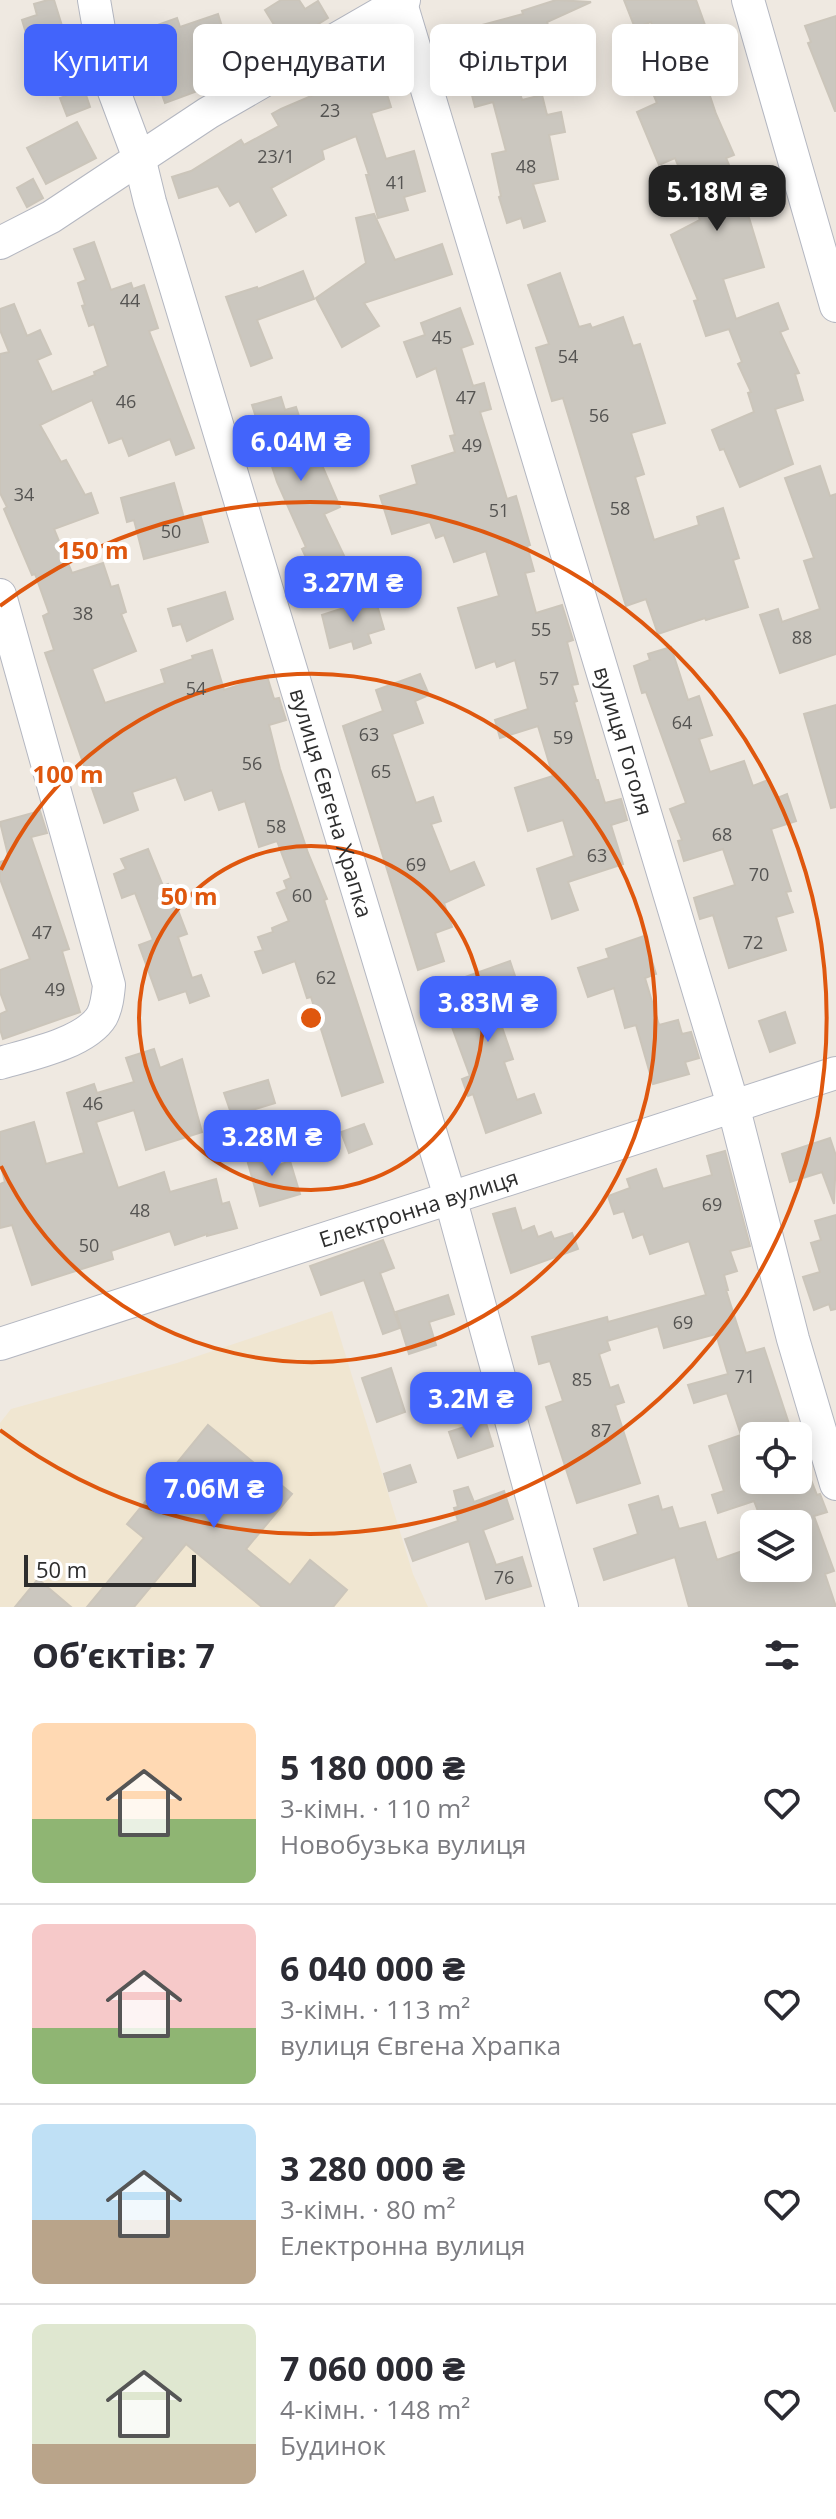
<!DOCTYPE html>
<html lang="uk">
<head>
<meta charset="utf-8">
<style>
  :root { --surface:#fff; --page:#f7f7f7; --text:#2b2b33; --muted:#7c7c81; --line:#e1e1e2; --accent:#4264fb }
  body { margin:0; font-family:"Open Sans",sans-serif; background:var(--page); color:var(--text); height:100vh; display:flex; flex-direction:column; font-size:30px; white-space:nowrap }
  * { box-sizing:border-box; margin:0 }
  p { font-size:26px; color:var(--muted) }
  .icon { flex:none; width:44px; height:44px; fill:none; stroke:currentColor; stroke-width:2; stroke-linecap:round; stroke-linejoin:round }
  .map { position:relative; height:1607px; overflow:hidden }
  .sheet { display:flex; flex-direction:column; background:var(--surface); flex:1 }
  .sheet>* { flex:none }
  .hud { position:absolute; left:24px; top:24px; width:788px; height:72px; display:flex; gap:16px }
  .tools { position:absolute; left:740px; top:1422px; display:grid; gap:16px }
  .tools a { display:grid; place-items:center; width:72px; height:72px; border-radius:12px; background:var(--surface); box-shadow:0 4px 20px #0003; font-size:40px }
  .scale { position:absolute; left:24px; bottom:20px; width:172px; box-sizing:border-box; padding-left:8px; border:4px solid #2e2e2e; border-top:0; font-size:22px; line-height:28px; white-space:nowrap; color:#2e2e2e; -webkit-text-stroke:6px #fff; paint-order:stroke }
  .price { position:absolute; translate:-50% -68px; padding:0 18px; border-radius:16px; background:var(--accent); color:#fff; font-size:26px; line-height:52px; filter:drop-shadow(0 2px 4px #0008) }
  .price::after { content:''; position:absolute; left:50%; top:48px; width:24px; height:18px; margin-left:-12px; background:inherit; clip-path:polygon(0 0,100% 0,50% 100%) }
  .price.on { background:#222; color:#fff }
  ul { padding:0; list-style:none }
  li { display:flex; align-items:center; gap:24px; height:200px; padding:0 32px }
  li+li { border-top:2px solid var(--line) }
  li span { display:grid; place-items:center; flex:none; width:224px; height:160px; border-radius:12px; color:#555 }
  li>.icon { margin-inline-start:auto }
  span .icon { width:96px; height:96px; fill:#fffc; stroke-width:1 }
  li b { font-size:34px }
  h2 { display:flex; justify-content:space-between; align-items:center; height:96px; padding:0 32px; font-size:34px }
  .chip { padding:0 28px; border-radius:12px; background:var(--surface); box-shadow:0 4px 20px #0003; font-size:28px; line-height:72px }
  .chip.on { background:var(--accent); color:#fff }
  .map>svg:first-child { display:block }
  .education { fill:#f0e6d1 }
  .building { fill:#cbc7bf; stroke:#cbc5ba; stroke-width:2 }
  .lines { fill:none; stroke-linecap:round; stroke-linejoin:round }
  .minor-casing { stroke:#b4b7c1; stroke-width:34 }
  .minor { stroke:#fff; stroke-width:32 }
  .ring { fill:none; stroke:#df570e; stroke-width:4 }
  .labels { text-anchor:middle; stroke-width:8; stroke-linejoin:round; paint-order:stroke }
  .number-label { font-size:18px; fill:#555452 }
  .street-label { font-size:22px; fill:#2e2e2e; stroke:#fff }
  .centre { fill:#df570e; stroke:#fff; stroke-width:4 }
  .ring-label { font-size:24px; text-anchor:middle; font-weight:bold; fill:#df570e; stroke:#fff; stroke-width:8; stroke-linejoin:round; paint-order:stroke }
</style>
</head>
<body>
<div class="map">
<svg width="836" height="1607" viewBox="0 0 836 1607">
  <rect width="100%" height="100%" fill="#efe9e1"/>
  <!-- education -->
  <path class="education" d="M332,1311l81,263 15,33h-428v-184l11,-14 166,-46z"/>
  <!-- building -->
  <g class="building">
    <path d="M48,0h6l9,29 -35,11 -6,-20 15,-5 -3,-11z"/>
    <path d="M281,0h18l6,9 13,-8 10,17 -42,26 -21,-34z"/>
    <path d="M556,0l35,2 -44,20 6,18 -44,15 13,45 20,-5 5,20 14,-3 4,20 -16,3 9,44 -25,5 12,37 -21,7 -3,-10 -14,5 -8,-26 2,-1 -9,-42 14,-3 -13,-49 -18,5 -11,-43 -14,4 -9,-32 82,-22 -1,-3z"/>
    <path d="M624,0h72l13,36 -11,3 15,36 -9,3 12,36 18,41 -8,3 17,40 21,69 -41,12 13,40 42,-16 10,26 -8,3 19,41 -4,1 8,26 -28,9 18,55 -53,23 -16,-38 -4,1 -8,-20 42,-18 -6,-19 3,-1 -13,-28 4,-2 -13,-33 -23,7 -12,-35 4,-1 -27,-65 29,-15 -25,-62 -16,7 -22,-53 20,-9 -14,-34 21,-8 -13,-39 -16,6z"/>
    <path d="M218,14l8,25 -17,6 13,37 -57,21 -12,-33 6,-3 -13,-38 31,-11 3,9z"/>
    <path d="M836,16v95h-1l-27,-68 3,-1 -6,-16z"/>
    <path d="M380,72l11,35 -20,6 15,46 28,-8 11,40 -21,6 4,13 -30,8 -12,-43h3l-13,-39 -34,14 2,9 -53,29 15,27 -30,17 -17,-31 -9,5 -12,-20 -39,12 -7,-21 19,-6 50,-31 3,5 35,-19 -7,-12 9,-5 63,-27z"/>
    <path d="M84,89l6,18 -23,9 -7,-18z"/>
    <path d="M77,122l19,36 -50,26 -19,-36z"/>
    <path d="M33,179l10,19 -16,9 -10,-19z"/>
    <path d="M374,214l21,46 47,-16 10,30 -88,29 15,23 -37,21 -26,-49 50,-35 -10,-45z"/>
    <path d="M94,242l17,48 20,-7 2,6 11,-4 14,43 -9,3 45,117 -18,7 -6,-16 -41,17 -7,-18 -13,5 -17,-43 -52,25 21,37 5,-2 19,35 6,-2 7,20 -44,16 18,44 31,-10 8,24 7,-2 8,27 -5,2 15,37 -44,18 13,34 60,-20 -4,-13 32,-11 -1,-3 20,-6 12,40 43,-14 7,23 5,-1 7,22 -17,5 11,44 28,84 19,46 -3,1 59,182 -41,14 -31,-99 -4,1 -12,-37 -32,12 -8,-21 8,-2 -5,-13 15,-5 -1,-4 17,-7 -12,-28 10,-4 -3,-8 7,-3 -14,-37 -18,6 -14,-46 -26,9 -7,-20 -27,10 -9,-23 -44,15 6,18 -34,13 -59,-170 9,-3 -11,-34 6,-3 -14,-39 -3,1 -28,-66 3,-2 -7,-14v-139l9,-2 -9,-22v-21l14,-5 13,32 13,-6 11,24 -14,6 15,32 43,-17 -1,-3 14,-6 -14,-42 -5,2 -7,-20 3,-1 -7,-22 8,-3 -12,-31z"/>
    <path d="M303,271l11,28 -57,21 15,38 -21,8 -25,-69 31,-10 1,2z"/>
    <path d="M560,273l19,54 11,-3 2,4 31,-11 10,29 7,-2 25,79 -34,10 13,41 -9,3 19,63 45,-15 -2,-8 26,-9 16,50 -6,2 15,47 -42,13 -1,-2 -47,16 -12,-35 -20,7 -63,-208 -11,3 -16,-53 13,-4 -21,-59z"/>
    <path d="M460,308l13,36 -12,4 12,38 11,-3 7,26 -11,3 27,87 9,-3 14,49 -3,1 7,25 -9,2 11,40 26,-8 11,35 -6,2 11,42 -6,1 5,16 -3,1 22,78h2l7,23 16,-4 6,21 -16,5 12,39 -55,18 10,28 -26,9 -15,-50 37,-13 -11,-36 -35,11 -13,-43 38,-12 -15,-50 -38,12 -5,-18 33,-11 -13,-49 -18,7 -2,-6 -19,7 -18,-60 41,-12 -13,-45 -32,11 -10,-27 -8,3 -6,-16 -38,12 -12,-38 37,-12 -5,-18 43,-14 -5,-16 5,-1 -19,-67 -19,9 -13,-35 21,-7 -4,-12z"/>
    <path d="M281,397l4,13 11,-3 20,61 6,-3 18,42 -16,7 24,50 -28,13 -5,-12 -4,3 -9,-19 4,-2 -29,-65 -25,-77z"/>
    <path d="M820,466l10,30 6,-2v160l-56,19 -20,-58 18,-6 4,13 38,-13 -16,-48 10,-3 -29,-80z"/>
    <path d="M174,483l10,35 16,-4 8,28 -64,17 -10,-39 -7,2 -6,-24z"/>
    <path d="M374,560l11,32 -20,7 -11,-32z"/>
    <path d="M225,592l8,27 -46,22 -6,-17 -8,2 -5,-17z"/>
    <path d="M375,598l9,31 -16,5 3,9 -17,6 -2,-8 -22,7 -8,-33z"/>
    <path d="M671,647l17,53 11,-4 13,39 -13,4 11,33 34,-11 9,25 15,-6 7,19 12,-5 9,27 -25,8 20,62 -5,1 7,20 -17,5 10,33 -57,18 -16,-53 -13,4 -6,-21 41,-13 -12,-36 -39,12 -6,-20 4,-1 -12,-31 16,-6 -40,-111 -4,1 -8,-27 16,-6 -2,-6z"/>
    <path d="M420,674l9,21 -14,6 8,22 -31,11 24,69 17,-6 8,24 -10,3 19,48 24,-10 10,23 -40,18 8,24 -17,6 9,28 -26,9 -75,-244 40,-15 -7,-21z"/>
    <path d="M836,705v102l-5,1 -27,-94z"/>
    <path d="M40,811l7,22 -16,4 38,112 -7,2 18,61 -77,27 -3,-10v-15l7,-3 -7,-19v-22l30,-11 -30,-80v-17l9,-3 -9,-37z"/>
    <path d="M148,849l15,37 5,-2 19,50 -9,3 14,41 9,-3 8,21 -19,7 -4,-12 -27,9 -20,-55 14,-5 -18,-47 -13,5 -8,-24 12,-5 -5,-10z"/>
    <path d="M644,936l12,38 -11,4 14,47 19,-5 4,14 9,-2 8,26 -14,4 4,12 -36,10 -17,-59 -11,3 -11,-40 -26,9 -10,-29 31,-10 -3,-9z"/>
    <path d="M510,961l12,36 -27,10 18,52 -9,3 13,38 17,-6 7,19 -55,20 -13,-39 -5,2 -6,-17 8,-3 -28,-76 11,-4 -5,-13z"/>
    <path d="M785,1012l10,31 -25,9 -11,-31z"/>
    <path d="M154,1049l6,19 22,-9 20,73 -56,18 -12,-40 -38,12 22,66 46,-16 6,20 46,-13 6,25 7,-2 8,26 -30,8v-2l-32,11 -5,-14 -59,20 2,8 -81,26 -20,-60 -12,3v-44l5,-2 -5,-20v-30l34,-10 12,42 38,-11 -17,-60 27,-9 3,9 37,-11 -8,-24z"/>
    <path d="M268,1080l7,23 -43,13 -8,-23z"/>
    <path d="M364,1124l8,20 -23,9 -8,-21z"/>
    <path d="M830,1138l6,18 -2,48 -12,-32 -32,10 -8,-28z"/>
    <path d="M270,1148l6,18 14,-5 10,33 -40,12 -14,-50z"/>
    <path d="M725,1151l25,95 -20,5 7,20 -13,4 4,15h-2l20,63 18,-5 29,88h-39v44h57l6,15 3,-1 7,18 -13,4 20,55 -9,3 11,33h-147l-14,-50 -71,23 -10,-31 44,-15 -9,-29 29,-9 4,14 10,-3 7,22 26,-7 12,38 37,-13v21h44v-44h-35l-9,-23 -36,12 -6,-18 12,-4 -15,-45 32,-11 -14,-42 -33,10 -6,-18 40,-11 -12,-40 -52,14 -6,-22 -51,15 3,9 -11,4 11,34 8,-3 6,17 -9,3 25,78 -63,20 -31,-96 17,-6 -13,-40 -11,3 -7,-27 75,-20 1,5 98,-27 -17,-54 -39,13 -7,-20 -10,4 -9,-27 -10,3 -6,-18 22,-8 -3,-9 29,-10 7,20 49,-14 -5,-19z"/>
    <path d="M515,1208l7,23 12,-5 4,11 13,-5 3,7 18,-6 6,16 -67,24 -18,-59z"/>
    <path d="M836,1215v94l-5,1 -2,-6 -15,6 -11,-33 17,-5 -9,-29 10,-3 -6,-19z"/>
    <path d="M383,1240l11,28 -14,5 20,55 -17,6 -19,-54 -43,15 -11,-29z"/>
    <path d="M448,1295l6,19 -25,8 7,23 -27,9 -13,-42z"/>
    <path d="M391,1368l14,44 -28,10 -15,-44z"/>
    <path d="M486,1423l7,23 -35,12 -9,-26 25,-8 1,3z"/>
    <path d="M208,1425l84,69 -46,55 44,36 20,-25 37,30 -14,17h-71l-76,-63 -52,63h-47l57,-69 -17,-14z"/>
    <path d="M410,1465l6,17 -27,9 -5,-17z"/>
    <path d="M468,1487l6,15 30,-11 9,28 -30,11 13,35 26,-8 9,29 -45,13 -17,-58 -56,20 -8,-22 53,-18 -4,-13 4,-1 -4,-16z"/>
    <path d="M38,1579l33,28h-56z"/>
  </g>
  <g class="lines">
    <!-- minor casing -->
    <g class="minor-casing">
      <g id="minor">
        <path id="s1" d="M94,0l12,70 34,91 10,41 300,995 112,410"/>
        <path id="s2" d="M400,0l333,1105 60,234 43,145"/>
        <path d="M748,0l88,306"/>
        <path d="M0,243l51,-26 157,-104 196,-113"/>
        <path d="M0,595l109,390c-1,10 -2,21 -7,31 -16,27 -74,39 -102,47"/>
        <path id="s3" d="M0,1344l836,-271"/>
      </g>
    </g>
    <!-- minor -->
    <use href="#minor" class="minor"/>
  </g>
  <!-- distance rings -->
  <g class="ring">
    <circle cx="311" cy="1018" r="172"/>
    <path d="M1 870A344 344 0 1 1 1 1166"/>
    <path d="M0 606A516 516 0 1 1 0 1430"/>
  </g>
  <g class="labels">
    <!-- number labels -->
    <g class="number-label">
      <text x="330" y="117">23</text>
      <text x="276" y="163">23/1</text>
      <text x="526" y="173">48</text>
      <text x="396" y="189">41</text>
      <text x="130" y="307">44</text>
      <text x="442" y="344">45</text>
      <text x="568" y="363">54</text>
      <text x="466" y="404">47</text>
      <text x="126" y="408">46</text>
      <text x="599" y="422">56</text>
      <text x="472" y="452">49</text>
      <text x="24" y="501">34</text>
      <text x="620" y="515">58</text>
      <text x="499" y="517">51</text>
      <text x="171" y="538">50</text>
      <text x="83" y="620">38</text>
      <text x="541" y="636">55</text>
      <text x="802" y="644">88</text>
      <text x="549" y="685">57</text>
      <text x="196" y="695">54</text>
      <text x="682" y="729">64</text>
      <text x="369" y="741">63</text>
      <text x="563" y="744">59</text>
      <text x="252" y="770">56</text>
      <text x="381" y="778">65</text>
      <text x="276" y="833">58</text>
      <text x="722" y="841">68</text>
      <text x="597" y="862">63</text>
      <text x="416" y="871">69</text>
      <text x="759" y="881">70</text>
      <text x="302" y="902">60</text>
      <text x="42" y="939">47</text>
      <text x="753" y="949">72</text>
      <text x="326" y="984">62</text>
      <text x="55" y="996">49</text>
      <text x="93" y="1110">46</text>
      <text x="712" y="1211">69</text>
      <text x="140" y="1217">48</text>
      <text x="89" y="1252">50</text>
      <text x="683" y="1329">69</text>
      <text x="745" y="1383">71</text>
      <text x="582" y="1386">85</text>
      <text x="601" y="1437">87</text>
      <text x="504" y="1584">76</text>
    </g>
    <!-- street labels -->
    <g class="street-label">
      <text dy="8" stroke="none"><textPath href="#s2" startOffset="774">вулиця Гоголя</textPath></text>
      <text dy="8" stroke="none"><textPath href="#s1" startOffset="838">вулиця Євгена Храпка</textPath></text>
      <text dy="8" stroke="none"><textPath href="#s3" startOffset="440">Електронна вулиця</textPath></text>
    </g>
  </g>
  <circle cx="311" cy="1018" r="12" class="centre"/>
  <g class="ring-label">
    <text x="93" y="559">150 m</text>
    <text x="68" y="783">100 m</text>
    <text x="189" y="905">50 m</text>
  </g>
</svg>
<div class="tools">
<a><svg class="icon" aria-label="locate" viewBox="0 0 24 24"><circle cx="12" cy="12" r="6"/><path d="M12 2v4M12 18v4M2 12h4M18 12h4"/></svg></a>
<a><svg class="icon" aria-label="layers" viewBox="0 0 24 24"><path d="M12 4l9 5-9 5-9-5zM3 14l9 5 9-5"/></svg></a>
</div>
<div class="scale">50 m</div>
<b class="price on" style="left:717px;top:233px">5.18M ₴</b>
<b class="price" style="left:301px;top:483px">6.04M ₴</b>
<b class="price" style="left:353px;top:624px">3.27M ₴</b>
<b class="price" style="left:488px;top:1044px">3.83M ₴</b>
<b class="price" style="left:272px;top:1178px">3.28M ₴</b>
<b class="price" style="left:471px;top:1440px">3.2M ₴</b>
<b class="price" style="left:214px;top:1530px">7.06M ₴</b>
<div class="hud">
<a class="chip on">Купити</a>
<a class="chip">Орендувати</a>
<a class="chip">Фільтри</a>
<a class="chip">Нове</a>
</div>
</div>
<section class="sheet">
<h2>Об’єктів: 7<svg class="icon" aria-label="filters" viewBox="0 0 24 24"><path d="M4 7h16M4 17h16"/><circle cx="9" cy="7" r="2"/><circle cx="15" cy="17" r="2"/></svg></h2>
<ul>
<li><span style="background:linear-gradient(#ffd9b3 60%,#8fb573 0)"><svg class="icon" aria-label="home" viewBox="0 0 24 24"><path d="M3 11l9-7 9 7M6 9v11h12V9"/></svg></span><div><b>5 180 000 ₴</b><p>3-кімн. · 110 m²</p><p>Новобузька вулиця</p></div><svg class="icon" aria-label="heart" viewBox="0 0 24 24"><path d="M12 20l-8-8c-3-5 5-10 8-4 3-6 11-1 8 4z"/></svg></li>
<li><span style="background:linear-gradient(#f6c9c9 65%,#8fb573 0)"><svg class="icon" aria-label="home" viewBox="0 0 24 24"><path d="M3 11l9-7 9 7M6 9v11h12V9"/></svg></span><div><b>6 040 000 ₴</b><p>3-кімн. · 113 m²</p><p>вулиця Євгена Храпка</p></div><svg class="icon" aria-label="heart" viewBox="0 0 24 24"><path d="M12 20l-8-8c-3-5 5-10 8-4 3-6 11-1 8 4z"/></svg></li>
<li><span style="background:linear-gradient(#bfe0f5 60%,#b9a48a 0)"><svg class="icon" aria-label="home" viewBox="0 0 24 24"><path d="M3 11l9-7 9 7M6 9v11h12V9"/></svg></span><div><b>3 280 000 ₴</b><p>3-кімн. · 80 m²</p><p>Електронна вулиця</p></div><svg class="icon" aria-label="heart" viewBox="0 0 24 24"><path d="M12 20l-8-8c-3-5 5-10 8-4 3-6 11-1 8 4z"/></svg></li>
<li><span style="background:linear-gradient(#dfe7d0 75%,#b9a48a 0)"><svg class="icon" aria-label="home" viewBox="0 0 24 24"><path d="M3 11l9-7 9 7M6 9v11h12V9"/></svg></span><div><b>7 060 000 ₴</b><p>4-кімн. · 148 m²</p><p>Будинок</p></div><svg class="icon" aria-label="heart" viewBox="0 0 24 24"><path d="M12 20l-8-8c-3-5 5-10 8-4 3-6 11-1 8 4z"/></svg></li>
</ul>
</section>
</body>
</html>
